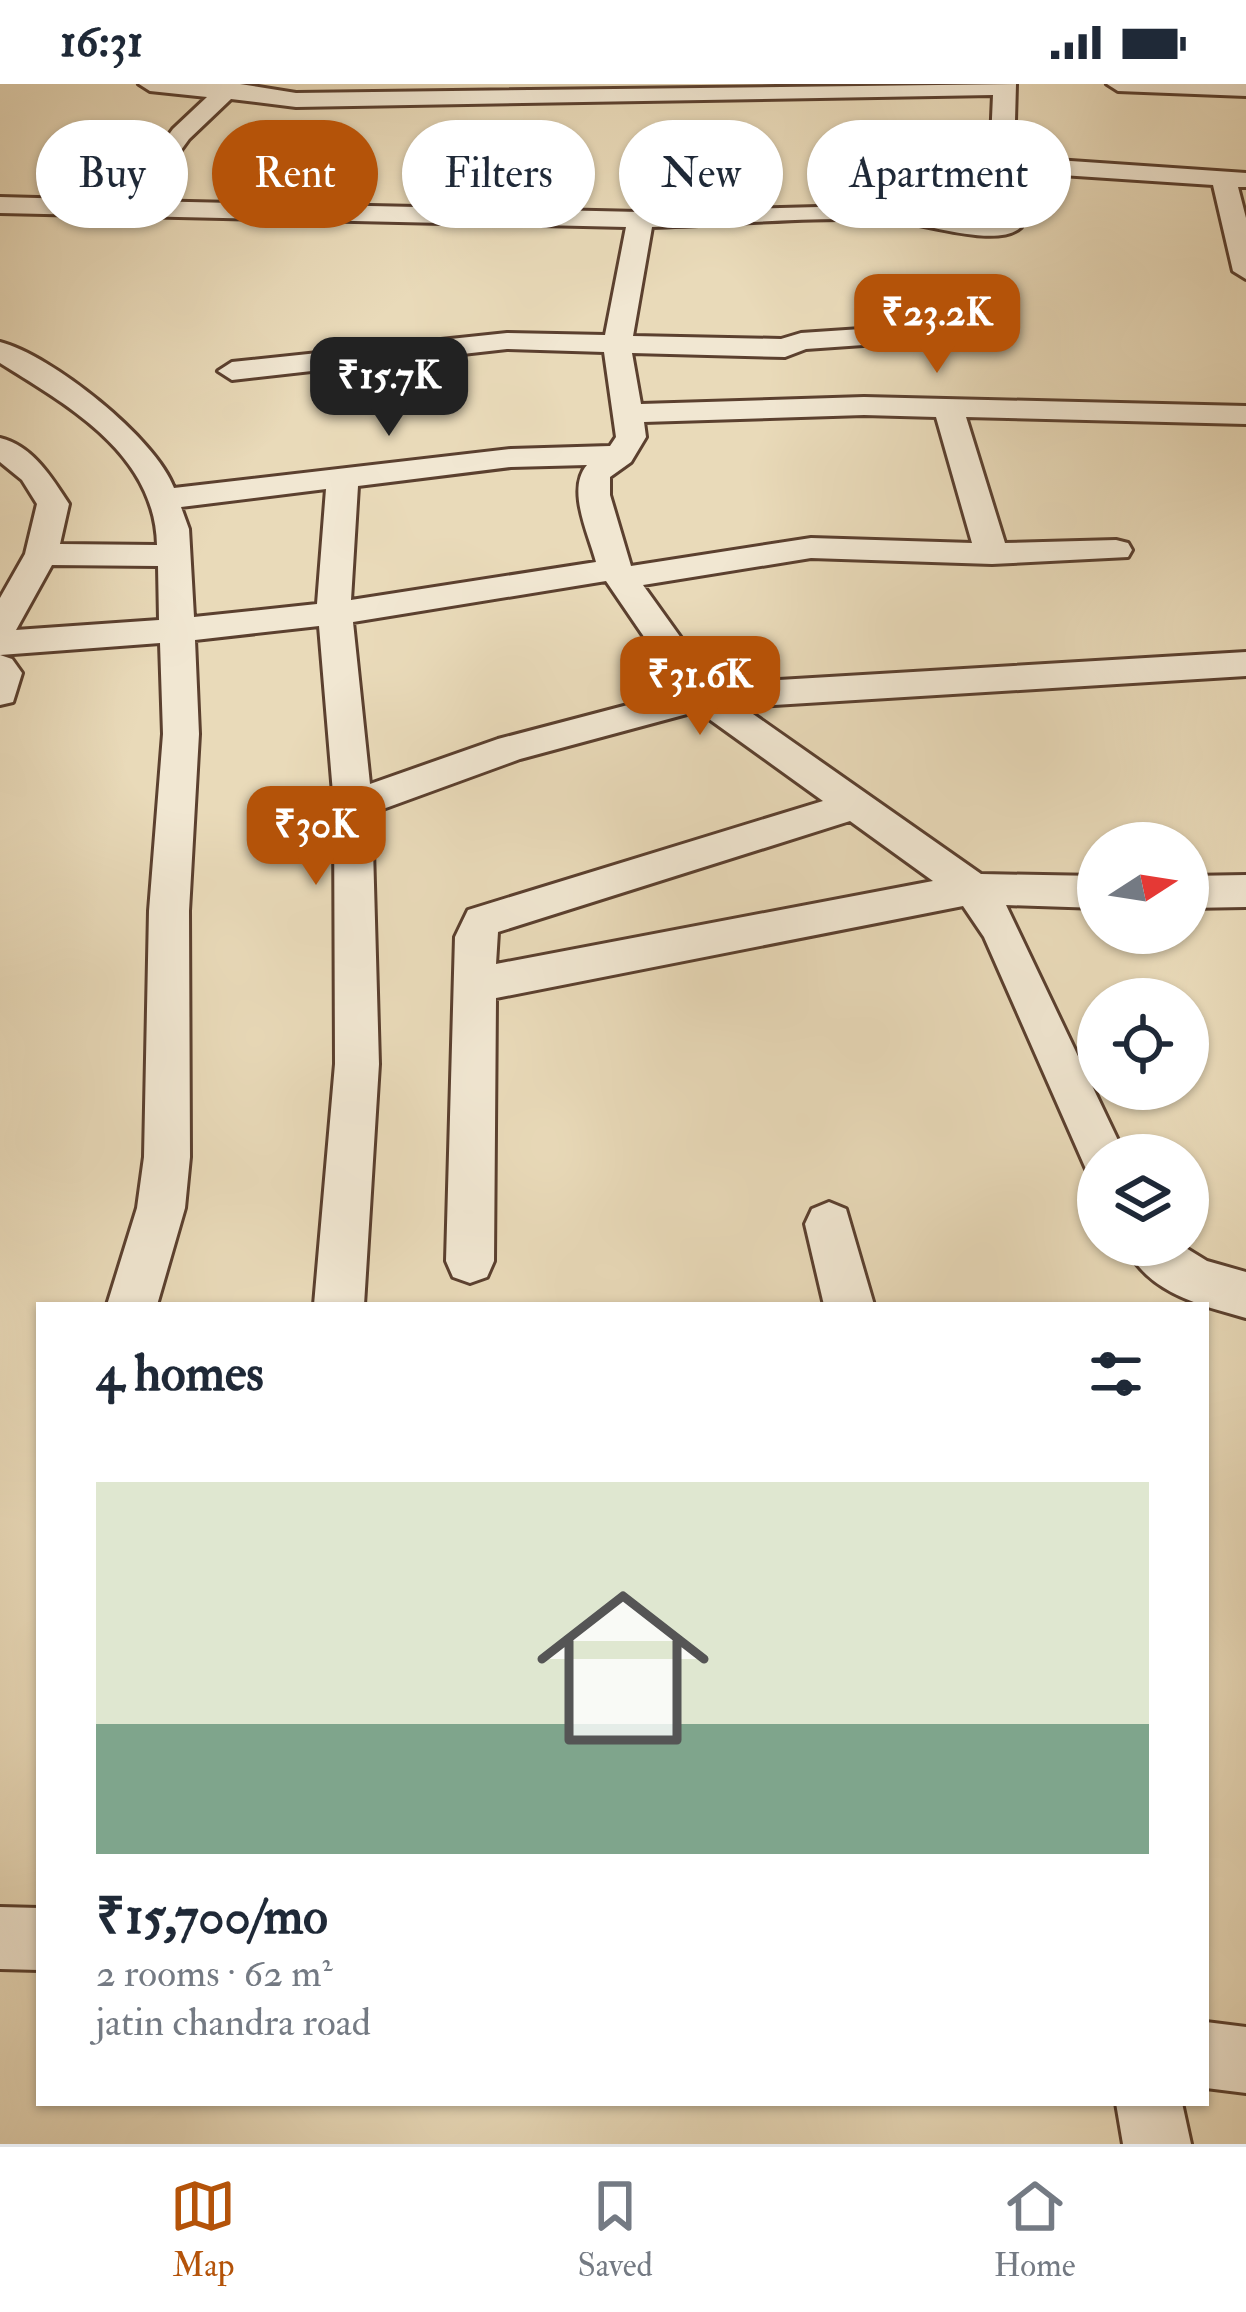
<!DOCTYPE html>
<html lang="en">
<head>
<meta charset="utf-8">
<style>
  :root { --surface:#fff; --page:#f2f2f3; --text:#1f2937; --muted:#747a83; --line:#e0e1e3; --accent:#b45309 }
  body { margin:0; font-family:"IM FELL Double Pica",serif; background:var(--page); color:var(--text); height:100vh; display:flex; flex-direction:column; font-size:45px; white-space:nowrap }
  * { box-sizing:border-box; margin:0 }
  p { font-size:39px; color:var(--muted) }
  .icon { flex:none; width:66px; height:66px; fill:none; stroke:currentColor; stroke-width:2; stroke-linecap:round; stroke-linejoin:round }
  .map { position:relative; flex:1; overflow:hidden }
  .panel { position:absolute; left:36px; top:1218px; width:1173px; height:804px; display:flex; flex-direction:column; background:var(--surface); border-radius:0px; box-shadow:0 3px 9px #0004 }
  .panel>* { flex:none }
  .hud { position:absolute; left:36px; top:36px; width:1176px; height:108px; display:flex; gap:24px }
  .needle { width:78px; rotate:78deg }
  .fabs { position:absolute; left:1077px; top:738px; display:grid; gap:24px }
  .fabs a { display:grid; place-items:center; width:132px; height:132px; border-radius:50%; background:var(--surface); box-shadow:0 3px 9px #0004; font-size:60px }
  .price { position:absolute; translate:-50% -102px; padding:0 27px; border-radius:24px; background:var(--accent); color:#fff; font-size:39px; line-height:78px; filter:drop-shadow(0 3px 6px #0008) }
  .price::after { content:''; position:absolute; left:50%; top:72px; width:36px; height:27px; margin-left:-18px; background:inherit; clip-path:polygon(0 0,100% 0,50% 100%) }
  .price.on { background:#222; color:#fff }
  ul { padding:0; list-style:none }
  li { display:grid; align-content:center; gap:24px; height:636px; padding:0 60px }
  li span { display:grid; place-items:center; height:372px; border-radius:0px; color:#555 }
  li>.icon { margin-inline-start:auto }
  span .icon { width:216px; height:216px; fill:#fffc; stroke-width:1 }
  li b { font-size:51px }
  h2 { display:flex; justify-content:space-between; align-items:center; height:144px; padding:0 60px; font-size:51px }
  .pill { padding:0 42px; border-radius:54px; background:var(--surface); box-shadow:0 3px 9px #0004; font-size:42px; line-height:108px }
  .pill.on { background:var(--accent); color:#fff }
  .status { display:flex; justify-content:space-between; align-items:center; height:84px; padding:0 60px; background:var(--surface); direction:ltr }
  .status svg { height:33px; fill:currentColor }
  .tab-bar { display:flex; justify-content:space-around; align-items:center; height:168px; border-top:3px solid var(--line); background:var(--surface); font-size:33px; color:var(--muted) }
  .tab-bar a { display:grid; justify-items:center; gap:6px }
  .tab-bar .on { color:var(--accent) }
  .map>svg:first-child { display:block }
  .lines { fill:none; stroke-linecap:round; stroke-linejoin:round }
  .minor-casing { stroke:#5b402f; stroke-width:6 }
  .minor { fill:#f1e7d2; fill-rule:evenodd }
</style>
</head>
<body>
<div class="status"><b>16:31</b><svg viewBox="0 0 49 12"><path d="M0 12V9h3v3zM5 12V6h3v6zM10 12V3h3v9zM15 12V0h3v12zM26 1h20v11H26zM47 4h2v5h-2z"/></svg></div>
<div class="map">
<svg width="1246" height="2060" viewBox="0 0 1246 2060">
  <rect width="100%" height="100%" fill="#e9dab9"/>
  <filter id="stains"><feTurbulence type="fractalNoise" baseFrequency=".00167" numOctaves="4"/><feColorMatrix values="0 0 0 0 .2 0 0 0 0 .09 0 0 0 0 .02 0 0 0 .5 -.17"/></filter>
  <radialGradient id="worn" r=".72"><stop offset=".6" stop-color="#630" stop-opacity="0"/><stop offset="1" stop-color="#630" stop-opacity=".3"/></radialGradient>
  <g class="lines">
    <!-- minor casing -->
    <g class="minor-casing">
      <g id="minor">
        <path d="M139,0h101l56,9 720,-9 -2,73 232,16v14h-8l8,31v61l-13,-8 -20,-86 -198,-13 6,55c-23,22 -96,-4 -127,-6 -77,-6 -164,4 -242,6l-19,109 148,3 20,-6 105,-7 14,8 -14,8 -100,7 -21,8 -153,-4 9,51 223,-7 382,9v18l-280,-7 39,126 111,-3 12,3 4,7 -4,7 -136,7 -181,-6 -168,27 71,99 532,-32v24l-503,31 238,167 117,2v32l-92,-3 119,250h-27v19l-12,-5 -102,-232 -21,-31 -467,92 -2,263 -7,16 -17,6 -17,-6 -7,-16 9,-324 13,-27 355,-109 -125,-90 -178,48 -148,54 7,251 -15,241h-50l21,-241 -1,-259 -15,-179 -124,14 4,94 -10,177 1,246 -5,51 -28,97h-50l30,-97 7,-51 5,-246 14,-177 -3,-91 -160,12v-57l25,-44 12,-50 -15,-24 -22,-18v-24c33,8 52,40 69,66l-9,40 97,1c-2,-91 -88,-139 -157,-182v-21c51,13 156,96 174,146l337,-39 99,-3 6,-9 -12,-85 -97,-3 -275,31 -14,-9 14,-9 275,-29 98,2 21,-108 -626,-14v-16l112,3 19,-13 42,-58 34,-32 -57,-6zM993,11l-3,69 5,56 -102,-15 -253,7 -496,-11 45,-62 42,-40 65,8zM864,331l72,2 36,126 -161,-5 -180,28 -21,-71v-18l21,-15 15,-25 -2,-15zM587,381c-21,24 2,70 9,97l-245,38 7,-114 153,-19zM326,405l-9,115 -123,13 -5,-88 -8,-22zM52,481l106,1 1,54 -143,10zM606,497l75,110 -183,48 -128,45 -17,-162zM850,737l83,60 -437,83 2,-32z"/>
        <path d="M1107,0h139v12l-128,-5z"/>
        <path d="M0,571l12,4 10,14 -9,29 -13,3z"/>
        <path d="M1246,791v32l-58,1v-32z"/>
        <path d="M829,1118l17,7 28,96h-50l-19,-81 7,-15z"/>
        <path d="M1125,1161h56l26,16 39,11v46c-46,-13 -99,-25 -121,-73z"/>
        <path d="M0,1823l39,1v62l-39,-1z"/>
        <path d="M1206,1938l40,5v66l-40,-5z"/>
        <path d="M1116,2019h66l9,41h-68z"/>
      </g>
    </g>
    <!-- minor -->
    <use href="#minor" class="minor"/>
  </g>
  <rect width="100%" height="100%" filter="url(#stains)"/>
  <rect width="100%" height="100%" fill="url(#worn)"/>
</svg>
<div class="fabs">
<a><svg class="needle" viewBox="-14 -14 28 28"><path d="M0-13l5 13h-10z" fill="#e53935"/><path d="M0 13l5-13h-10z" fill="#747a83"/></svg></a>
<a><svg class="icon" aria-label="locate" viewBox="0 0 24 24"><circle cx="12" cy="12" r="6"/><path d="M12 2v4M12 18v4M2 12h4M18 12h4"/></svg></a>
<a><svg class="icon" aria-label="layers" viewBox="0 0 24 24"><path d="M12 4l9 5-9 5-9-5zM3 14l9 5 9-5"/></svg></a>
</div>
<b class="price" style="left:937px;top:292px">₹23.2K</b>
<b class="price on" style="left:389px;top:355px">₹15.7K</b>
<b class="price" style="left:700px;top:654px">₹31.6K</b>
<b class="price" style="left:316px;top:804px">₹30K</b>
<div class="hud">
<a class="pill">Buy</a>
<a class="pill on">Rent</a>
<a class="pill">Filters</a>
<a class="pill">New</a>
<a class="pill">Apartment</a>
</div>
<section class="panel">
<h2>4 homes<svg class="icon" aria-label="filters" viewBox="0 0 24 24"><path d="M4 7h16M4 17h16"/><circle cx="9" cy="7" r="2"/><circle cx="15" cy="17" r="2"/></svg></h2>
<ul>
<li><span style="background:linear-gradient(#dfe7d0 65%,#7fa58c 0)"><svg class="icon" aria-label="home" viewBox="0 0 24 24"><path d="M3 11l9-7 9 7M6 9v11h12V9"/></svg></span><div><b>₹15,700/mo</b><p>2 rooms · 62 m²</p><p>jatin chandra road</p></div></li>
</ul>
</section>
</div>
<nav class="tab-bar">
<a class="on"><svg class="icon" aria-label="map" viewBox="0 0 24 24"><path d="M3 6l6-2 6 2 6-2v14l-6 2-6-2-6 2zM9 4v14M15 6v14"/></svg>Map</a>
<a><svg class="icon" aria-label="saved" viewBox="0 0 24 24"><path d="M7 4h10v16l-5-4-5 4z"/></svg>Saved</a>
<a><svg class="icon" aria-label="home" viewBox="0 0 24 24"><path d="M3 11l9-7 9 7M6 9v11h12V9"/></svg>Home</a>
</nav>
</body>
</html>
